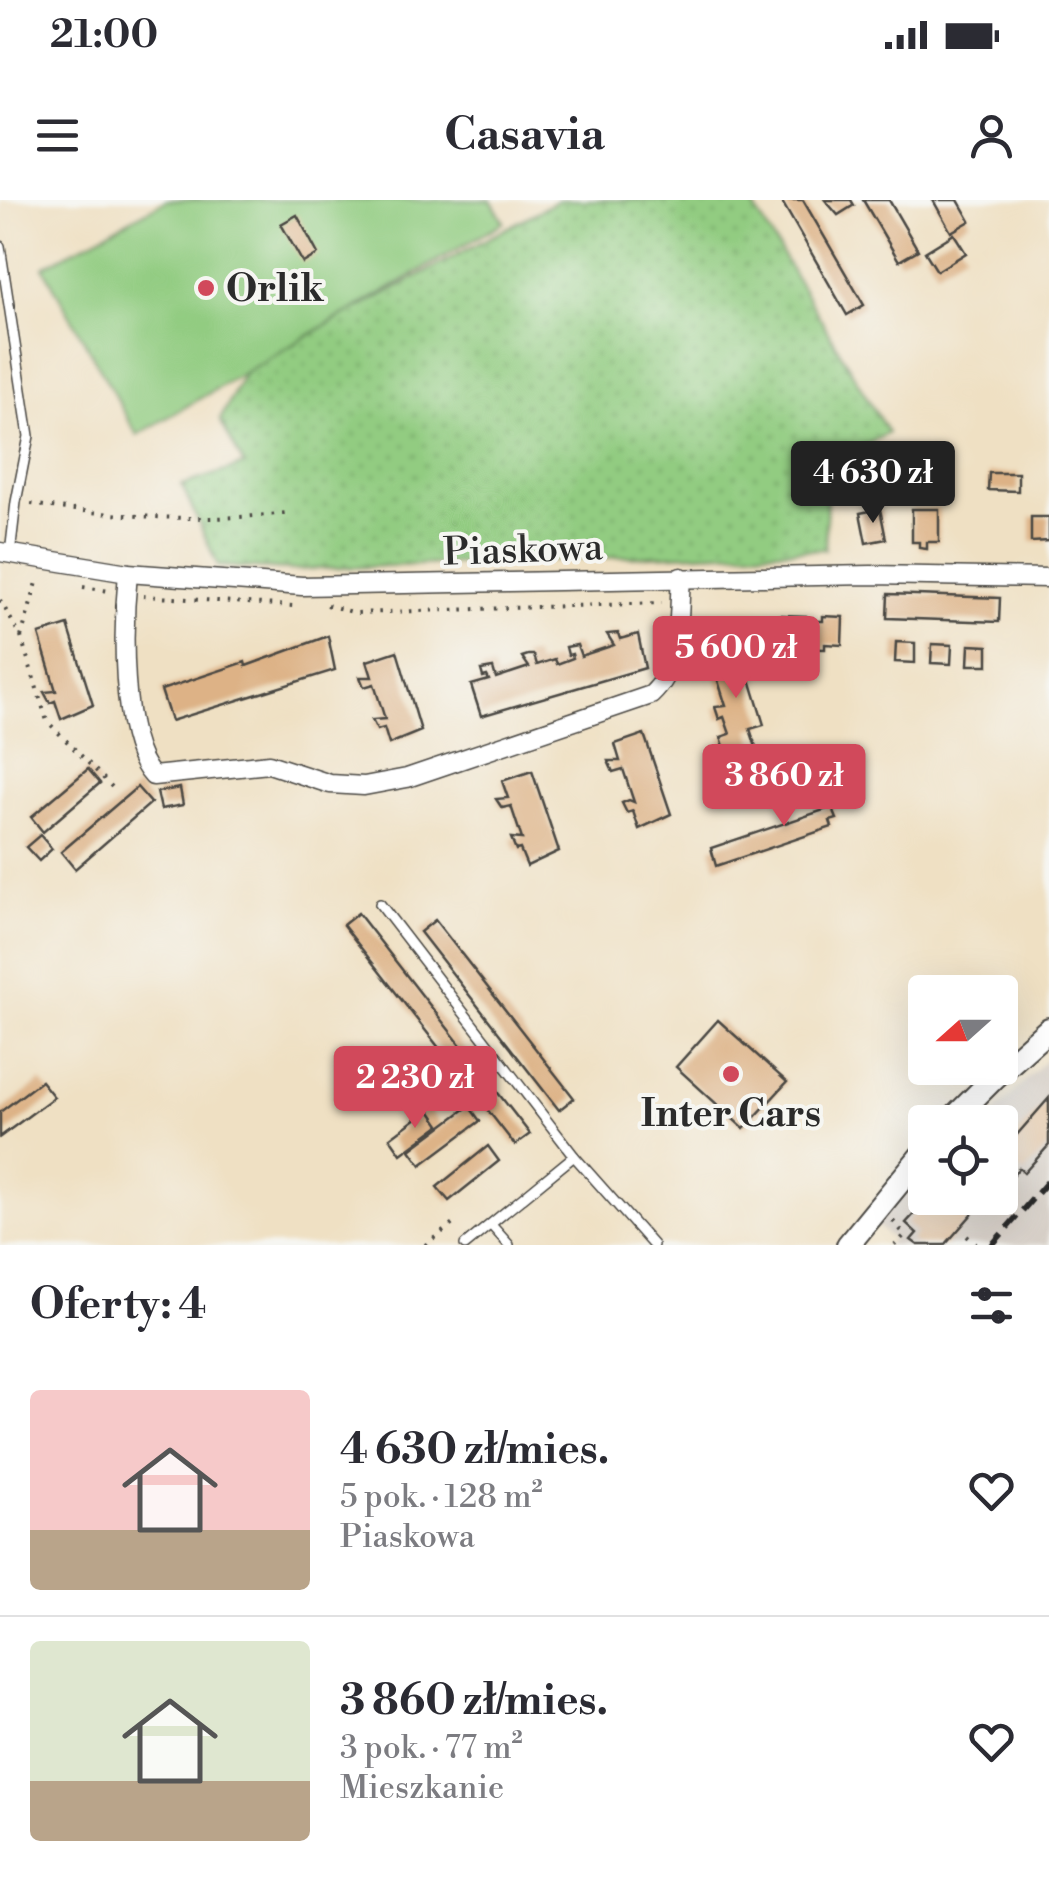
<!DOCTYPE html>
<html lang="pl">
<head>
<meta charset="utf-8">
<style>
  :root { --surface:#fff; --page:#f7f7f7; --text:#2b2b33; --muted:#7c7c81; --line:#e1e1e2; --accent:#d1495b }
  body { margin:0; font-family:"Libre Bodoni",serif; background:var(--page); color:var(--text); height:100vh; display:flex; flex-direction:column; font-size:38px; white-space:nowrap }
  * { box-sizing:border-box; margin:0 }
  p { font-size:32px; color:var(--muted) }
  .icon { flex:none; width:55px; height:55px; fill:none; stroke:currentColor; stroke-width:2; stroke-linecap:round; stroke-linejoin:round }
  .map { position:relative; height:1045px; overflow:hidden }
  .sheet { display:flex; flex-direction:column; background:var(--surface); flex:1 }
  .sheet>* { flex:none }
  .needle { width:65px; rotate:249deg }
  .fabs { position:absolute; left:908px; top:775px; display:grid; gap:20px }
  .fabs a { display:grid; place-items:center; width:110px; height:110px; border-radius:10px; background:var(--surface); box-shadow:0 10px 40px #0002; font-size:50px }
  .price { position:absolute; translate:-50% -85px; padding:0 22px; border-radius:10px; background:var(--accent); color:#fff; font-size:32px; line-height:65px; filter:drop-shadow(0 2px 5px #0008) }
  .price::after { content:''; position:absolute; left:50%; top:60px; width:30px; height:22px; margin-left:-15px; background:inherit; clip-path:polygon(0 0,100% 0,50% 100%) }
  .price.selected { background:#222; color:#fff }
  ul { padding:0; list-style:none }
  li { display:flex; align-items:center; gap:30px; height:250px; padding:0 30px }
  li+li { border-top:2px solid var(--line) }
  li span { display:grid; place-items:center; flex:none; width:280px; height:200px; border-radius:10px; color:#555 }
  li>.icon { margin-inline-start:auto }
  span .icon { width:120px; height:120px; fill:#fffc; stroke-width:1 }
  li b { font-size:42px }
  h2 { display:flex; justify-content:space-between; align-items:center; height:120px; padding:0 30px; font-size:42px }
  .status { display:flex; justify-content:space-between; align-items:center; height:70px; padding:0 50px; background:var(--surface); direction:ltr }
  .status svg { height:28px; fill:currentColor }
  header { display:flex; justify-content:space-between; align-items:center; height:130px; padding:0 30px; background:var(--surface); font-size:45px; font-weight:800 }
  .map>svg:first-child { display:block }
  .railway { fill:#ccc2b9 }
  .grass { fill:url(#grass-dots); stroke:#5e7c56; stroke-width:2.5 }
  .green { fill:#92cc81; stroke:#5e7c56; stroke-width:2.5 }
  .building { fill:#ddb286 }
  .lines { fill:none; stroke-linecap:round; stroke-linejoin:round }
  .lane-casing { stroke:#484642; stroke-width:12 }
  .street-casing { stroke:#484642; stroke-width:21 }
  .secondary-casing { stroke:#484642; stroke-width:26 }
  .path { stroke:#484642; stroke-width:4; stroke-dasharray:2.5 8; stroke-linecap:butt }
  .lane { stroke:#fff; stroke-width:9 }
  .street { stroke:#fff; stroke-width:18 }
  .secondary { stroke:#fff; stroke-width:22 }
  .rail { stroke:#2b2b2b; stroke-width:6; stroke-dasharray:15 8; stroke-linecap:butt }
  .poi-dot { fill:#d1495b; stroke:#f6f6f2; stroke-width:4 }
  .labels { text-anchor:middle; stroke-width:8; stroke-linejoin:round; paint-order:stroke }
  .poi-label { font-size:38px; font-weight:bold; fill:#2b2b2b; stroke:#f6f6f2; text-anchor:start }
  .street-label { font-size:38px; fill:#2b2b2b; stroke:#f6f6f2 }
</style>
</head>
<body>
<div class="status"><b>21:00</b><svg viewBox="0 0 49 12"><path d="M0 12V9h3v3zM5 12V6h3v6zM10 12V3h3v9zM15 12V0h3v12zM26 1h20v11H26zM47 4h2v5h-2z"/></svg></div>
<header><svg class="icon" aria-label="menu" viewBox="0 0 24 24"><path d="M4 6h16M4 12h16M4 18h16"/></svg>Casavia<svg class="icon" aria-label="person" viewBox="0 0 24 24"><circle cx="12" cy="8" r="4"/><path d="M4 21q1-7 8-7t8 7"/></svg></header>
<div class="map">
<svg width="1049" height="1045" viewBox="0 0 1049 1045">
  <defs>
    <pattern id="grass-dots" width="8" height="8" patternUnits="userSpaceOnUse" patternTransform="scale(2.5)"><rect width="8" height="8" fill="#92cc81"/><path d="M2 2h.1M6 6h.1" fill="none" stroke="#7eaf70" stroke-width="1.8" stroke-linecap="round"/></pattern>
  </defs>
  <rect width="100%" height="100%" fill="#f6f6f2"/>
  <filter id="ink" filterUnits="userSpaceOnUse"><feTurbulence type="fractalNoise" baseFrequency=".01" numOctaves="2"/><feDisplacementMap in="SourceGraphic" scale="20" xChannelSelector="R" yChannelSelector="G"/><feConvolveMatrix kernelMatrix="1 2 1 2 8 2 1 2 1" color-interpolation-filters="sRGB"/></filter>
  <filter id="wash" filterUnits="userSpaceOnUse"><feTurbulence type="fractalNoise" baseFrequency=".0048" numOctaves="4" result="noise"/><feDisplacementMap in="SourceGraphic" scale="40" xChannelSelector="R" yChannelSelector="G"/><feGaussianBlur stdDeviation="2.25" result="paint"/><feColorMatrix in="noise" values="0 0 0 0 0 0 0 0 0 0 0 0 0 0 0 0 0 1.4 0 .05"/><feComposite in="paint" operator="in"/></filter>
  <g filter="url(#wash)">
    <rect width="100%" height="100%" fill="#efe0c3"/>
    <!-- railway -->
    <path class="railway" d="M1049,856v189h-162l5,-6 -16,-14 49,-56v29h75v-76h-14z"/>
    <!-- grass -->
    <path class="grass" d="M559,0h191l138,233 -60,33 -3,83 -533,21 -74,-4 -36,-81 62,-20 -24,-45 27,-52z"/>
    <!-- green -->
    <path class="green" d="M167,0h324l13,22 -367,213 -94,-168z"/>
    <g id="blocks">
      <!-- building -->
      <g class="building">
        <path d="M781,0h22l61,105 -17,10z"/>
        <path d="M825,0h26l3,5 -16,10z"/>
        <path d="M863,0h26l29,50 -19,11z"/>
        <path d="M933,0h25l12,21 -19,11z"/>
        <path d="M297,15l21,39 -15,9 -22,-39z"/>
        <path d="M954,34l12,19 -29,18 -12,-19z"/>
        <path d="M918,267l9,19 -36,3 -3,10 -13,1 -2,-30z"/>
        <path d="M989,273h29v18l-30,-1z"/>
        <path d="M880,309l6,30 -20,4 -6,-30z"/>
        <path d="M912,309h27v33h-12v7l-8,-1v-6h-7z"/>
        <path d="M1031,317h18v24l-18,1z"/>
        <path d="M888,394l112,4 -1,24 -112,-4z"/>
        <path d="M780,415l26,1v5h17v-5l20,1 -1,28 -17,-1v5l-46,-1z"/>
        <path d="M68,425l25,80 -32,14 -6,-18 -5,2 -6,-11 12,-1 -17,-57z"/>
        <path d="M618,433l2,6 18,-5 7,34 -164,48 -10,-31 18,-5 -2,-4 -4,1 -2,-7 12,-2 3,10 33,-11 -7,-10 6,-2h6l3,10 18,-6 2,5 16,-6 -1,-4 -4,1 -2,-8 11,-2 4,11 33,-11 -7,-11z"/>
        <path d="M328,436l7,34 -164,51 -10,-31 84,-28 1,4z"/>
        <path d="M738,440l26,85 -14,4 8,24 -29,9 -8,-25 9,-3 -6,-17 -5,2 -4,-12 11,-1 -18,-57z"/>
        <path d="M896,442l19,1v20l-20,-1z"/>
        <path d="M932,444l20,1 -1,19 -20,-1z"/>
        <path d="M969,445l19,1v19h-20z"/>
        <path d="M397,451l24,80 -32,13 -5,-16 -7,2 -5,-10 13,-1 -11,-35 -10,3 -4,-10h12l-5,-16z"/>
        <path d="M644,534l27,80 -32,15 -6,-18 -6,2 -5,-10 7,-3 5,2 -11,-33 -10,3 -5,-11h12l-5,-17z"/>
        <path d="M88,569l12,14 -57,49 -12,-15z"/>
        <path d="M532,571l27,80 -32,15 -7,-17 -4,1 -5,-12 11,1 -11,-33 -9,2 -6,-9 12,-1 -6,-17z"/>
        <path d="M839,579l8,23 -15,5 5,12 -7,2 2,6 -116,39 -5,-18 116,-39 -8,-23z"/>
        <path d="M137,587l14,16 -76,66 -14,-17z"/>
        <path d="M180,588l3,17 -22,4 -4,-17z"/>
        <path d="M40,635l12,14 -13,12 -13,-14z"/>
        <path d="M358,713l172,221 -15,11 -172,-220z"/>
        <path d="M435,720l139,178 -15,12 -139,-178z"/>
        <path d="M718,820l69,62 -43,47 -68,-62z"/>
        <path d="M41,881l13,16 -54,40v-25z"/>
        <path d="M1049,898v47l-25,28 -5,-5 -10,12 -9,-8v-18z"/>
        <path d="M469,906l11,15 -59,44 -11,-15z"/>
        <path d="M429,909l11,16 -39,29 -11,-16z"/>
        <path d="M488,946l11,15 -50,40 -12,-14z"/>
        <path d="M929,998h57l-41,47h-27l-7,-5 6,-7 -11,-10z"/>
      </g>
    </g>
  </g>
  <g filter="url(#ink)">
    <use href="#blocks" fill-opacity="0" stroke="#484642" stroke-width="2.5"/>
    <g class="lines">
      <!-- lane casing -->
      <g class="lane-casing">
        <g id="lane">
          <path d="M0,46l29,190 -13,66 -6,52"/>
          <path d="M380,704l194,252 -109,89"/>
          <path d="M574,956l79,89"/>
          <path d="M492,1026l17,19"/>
        </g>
      </g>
      <!-- street casing -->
      <g class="street-casing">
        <g id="street">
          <path d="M0,352l128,21 174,13 569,-11 178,3"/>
          <path d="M128,373c-5,48 -9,167 25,203l116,-12 61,20 34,2 43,-8 244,-83c32,-29 27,-77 30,-118"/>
        </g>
      </g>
      <!-- secondary casing -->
      <g class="secondary-casing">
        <g id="secondary">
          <path d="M950,922l45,-45 54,-48"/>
          <path d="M848,1045l77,-94"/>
        </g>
      </g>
      <!-- path -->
      <g class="path">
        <path d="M31,304c85,13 170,19 256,9"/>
        <path d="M83,387l26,4"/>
        <path d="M143,396l150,10"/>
        <path d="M0,400l21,37 26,84 66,67"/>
        <path d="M327,405l29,8 306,-10"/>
        <path d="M21,437l17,-58"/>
        <path d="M893,1021l12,14 -10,10"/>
        <path d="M967,1036l10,9"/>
        <path d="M425,1045l28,-21"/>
      </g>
      <!-- lane -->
      <use href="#lane" class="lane"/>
      <!-- street -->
      <use href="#street" class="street"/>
      <!-- secondary -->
      <use href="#secondary" class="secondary"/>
      <!-- rail -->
      <path class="rail" d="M992,1045l57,-65"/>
    </g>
  </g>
  <!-- markers -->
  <g class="poi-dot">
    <circle cx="206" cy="88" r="10"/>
    <circle cx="731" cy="874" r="10"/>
  </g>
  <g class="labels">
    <!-- poi labels -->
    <g class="poi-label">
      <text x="226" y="101">Orlik</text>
      <text x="731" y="926" text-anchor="middle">Inter Cars</text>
    </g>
    <!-- street labels -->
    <g class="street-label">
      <text transform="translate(523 349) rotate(-2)" y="13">Piaskowa</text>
    </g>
  </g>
</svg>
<div class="fabs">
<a><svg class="needle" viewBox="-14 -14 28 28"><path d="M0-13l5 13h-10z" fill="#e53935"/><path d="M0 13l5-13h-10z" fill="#7c7c81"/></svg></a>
<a><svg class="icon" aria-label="locate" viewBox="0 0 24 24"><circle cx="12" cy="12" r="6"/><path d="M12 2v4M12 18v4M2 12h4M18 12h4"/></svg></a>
</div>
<b class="price selected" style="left:873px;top:326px">4 630 zł</b>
<b class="price" style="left:736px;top:501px">5 600 zł</b>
<b class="price" style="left:784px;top:629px">3 860 zł</b>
<b class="price" style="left:415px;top:931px">2 230 zł</b>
</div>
<section class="sheet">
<h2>Oferty: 4<svg class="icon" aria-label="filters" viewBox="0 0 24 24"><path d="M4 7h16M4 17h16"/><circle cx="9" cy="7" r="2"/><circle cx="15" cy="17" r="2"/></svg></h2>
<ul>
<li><span style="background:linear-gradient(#f6c9c9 70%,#b9a48a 0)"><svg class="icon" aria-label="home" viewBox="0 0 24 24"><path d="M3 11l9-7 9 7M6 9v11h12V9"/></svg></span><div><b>4 630 zł/mies.</b><p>5 pok. · 128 m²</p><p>Piaskowa</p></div><svg class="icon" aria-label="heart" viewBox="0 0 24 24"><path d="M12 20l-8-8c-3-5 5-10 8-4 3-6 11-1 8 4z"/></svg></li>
<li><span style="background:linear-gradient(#dfe7d0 70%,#b9a48a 0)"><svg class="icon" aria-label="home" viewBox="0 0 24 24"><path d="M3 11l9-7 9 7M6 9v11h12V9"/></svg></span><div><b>3 860 zł/mies.</b><p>3 pok. · 77 m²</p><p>Mieszkanie</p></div><svg class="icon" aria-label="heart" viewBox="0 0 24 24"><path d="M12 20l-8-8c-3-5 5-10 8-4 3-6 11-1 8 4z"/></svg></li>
</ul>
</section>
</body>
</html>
